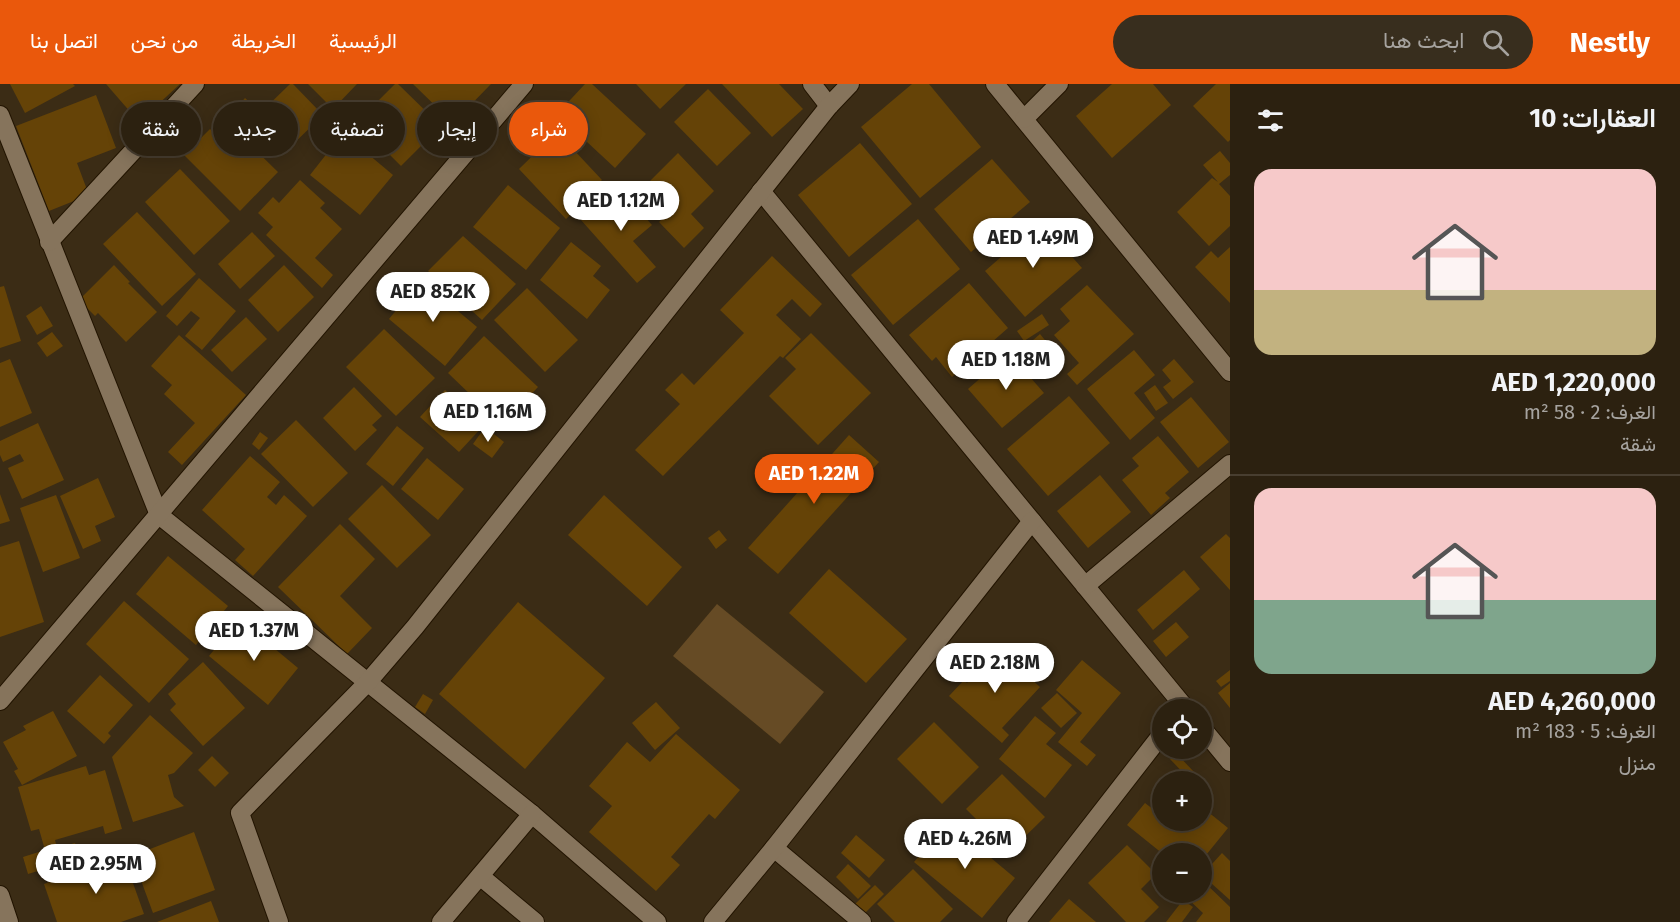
<!DOCTYPE html>
<html lang="ar">
<head>
<meta charset="utf-8">
<style>
  :root { --surface:#2c2110; --page:#382e1e; --text:#f1f3f6; --muted:#a6a39f; --line:#483e30; --accent:#ea580c }
  body { margin:0; font-family:"Fira Sans",Vazirmatn,sans-serif; background:var(--page); color:var(--text); direction:rtl; height:100vh; display:flex; flex-direction:column; font-size:22px; white-space:nowrap }
  * { box-sizing:border-box; margin:0 }
  p { font-size:20px; color:var(--muted) }
  .icon { flex:none; width:33px; height:33px; fill:none; stroke:currentColor; stroke-width:2; stroke-linecap:round; stroke-linejoin:round }
  .map { position:relative; flex:1; overflow:hidden; direction:ltr }
  .sheet { display:flex; flex-direction:column; background:var(--surface); width:450px }
  .sheet>* { flex:none }
  .top-card { position:absolute; left:18px; top:18px; width:570px; height:54px; direction:rtl; display:flex; gap:12px }
  .buttons { position:absolute; left:1152px; top:615px; display:grid; gap:12px }
  .buttons a { display:grid; place-items:center; width:60px; height:60px; border-radius:50%; background:var(--surface); box-shadow:0 3px 15px #0003,0 0 0 2px var(--line); font-size:30px }
  .price { position:absolute; translate:-50% -51px; padding:0 14px; border-radius:21px; background:#fff; color:#222; font-size:20px; line-height:39px; filter:drop-shadow(0 2px 3px #0008) }
  .price::after { content:''; position:absolute; left:50%; top:36px; width:18px; height:14px; margin-left:-9px; background:inherit; clip-path:polygon(0 0,100% 0,50% 100%) }
  .price.current { background:var(--accent); color:#fff }
  ul { padding:0; list-style:none }
  li { display:grid; align-content:center; gap:12px; height:318px; padding:0 24px }
  li+li { border-top:2px solid var(--line) }
  li span { display:grid; place-items:center; height:186px; border-radius:18px; color:#555 }
  li>.icon { margin-inline-start:auto }
  span .icon { width:108px; height:108px; fill:#fffc; stroke-width:1 }
  li b { font-size:26px }
  h2 { display:flex; justify-content:space-between; align-items:center; height:72px; padding:0 24px; font-size:26px }
  .pill { padding:0 21px; border-radius:27px; background:var(--surface); box-shadow:0 3px 15px #0003,0 0 0 2px var(--line); font-size:21px; line-height:54px }
  .pill.current { background:var(--accent); color:#fff }
  header { display:flex; align-items:center; gap:36px; box-sizing:border-box; height:84px; padding:0 30px; background:var(--accent); color:#fff }
  header strong { font-size:28px }
  nav { display:flex; gap:33px; margin-inline-start:auto; font-size:21px }
  .search { width:420px; height:54px; background:var(--page); display:flex; align-items:center; gap:15px; box-sizing:border-box; padding:0 21px; border-radius:33px; color:var(--muted); font-size:22px }
  main { display:flex; flex:1; min-height:0 }
  .map>svg:first-child { display:block }
  .green { fill:#664b25 }
  .building { fill:#654307 }
  .lines { fill:none; stroke-linecap:round; stroke-linejoin:round }
  .street-casing { stroke:#221400; stroke-width:20 }
  .secondary-casing { stroke:#221400; stroke-width:20 }
  .street { stroke:#86745c; stroke-width:18 }
  .secondary { stroke:#86745c; stroke-width:18 }
</style>
</head>
<body>
<header>
<strong>Nestly</strong>
<div class="search"><svg class="icon" aria-label="search" viewBox="0 0 24 24"><circle cx="10" cy="10" r="6"/><path d="M15 15l6 6"/></svg>ابحث هنا</div>
<nav><a>الرئيسية</a><a>الخريطة</a><a>من نحن</a><a>اتصل بنا</a></nav>
</header>
<main>
<section class="sheet">
<h2>العقارات: 10<svg class="icon" aria-label="filters" viewBox="0 0 24 24"><path d="M4 7h16M4 17h16"/><circle cx="9" cy="7" r="2"/><circle cx="15" cy="17" r="2"/></svg></h2>
<ul>
<li><span style="background:linear-gradient(#f6c9c9 65%,#c2b280 0)"><svg class="icon" aria-label="home" viewBox="0 0 24 24"><path d="M3 11l9-7 9 7M6 9v11h12V9"/></svg></span><div><b>AED 1,220,000</b><p>الغرف: 2 · 58 m²</p><p>شقة</p></div></li>
<li><span style="background:linear-gradient(#f6c9c9 60%,#7fa58c 0)"><svg class="icon" aria-label="home" viewBox="0 0 24 24"><path d="M3 11l9-7 9 7M6 9v11h12V9"/></svg></span><div><b>AED 4,260,000</b><p>الغرف: 5 · 183 m²</p><p>منزل</p></div></li>
</ul>
</section>
<div class="map">
<svg width="1230" height="838" viewBox="0 0 1230 838">
  <rect width="100%" height="100%" fill="#3b2c15"/>
  <!-- green -->
  <path class="green" d="M717,520l107,88 -44,52 -107,-88z"/>
  <!-- building -->
  <g class="building">
    <path d="M10,0h63l2,2 -50,27z"/>
    <path d="M106,0h74l-41,38z"/>
    <path d="M290,0h3l30,31 -41,40 -31,-33z"/>
    <path d="M308,0h49l-24,25z"/>
    <path d="M395,0h3l43,42 -40,40 -44,-44z"/>
    <path d="M413,0h78l-38,39z"/>
    <path d="M585,0h7l54,50 -31,34 -58,-54z"/>
    <path d="M636,0h50l-26,25z"/>
    <path d="M722,0h57l24,25 -31,28z"/>
    <path d="M912,0h17l52,63 -61,51 -59,-71z"/>
    <path d="M1112,0h41l18,21 -59,53 -36,-42z"/>
    <path d="M1216,0h14v56l-2,2 -35,-36z"/>
    <path d="M708,5l43,44 -34,33 -43,-44z"/>
    <path d="M96,11l20,53 -39,15 12,32 -40,16 -33,-85z"/>
    <path d="M245,14l10,9 -12,14 -11,-8z"/>
    <path d="M228,39l50,49 -38,39 -56,-56 26,-26 6,6z"/>
    <path d="M557,48l45,48 -18,17 3,2 -21,20 -47,-50z"/>
    <path d="M343,49l50,42 -33,40 -50,-40z"/>
    <path d="M860,59l52,61 -63,53 -51,-62z"/>
    <path d="M1220,67l10,12v12l-11,9 11,12v30l-21,20 -32,-34 35,-34 6,4 -15,-17z"/>
    <path d="M678,69l36,38 -23,23 13,14 -20,20 -25,-26 16,-16 -25,-25z"/>
    <path d="M992,75l38,43 -59,50 -37,-43z"/>
    <path d="M180,85l50,52 -36,34 -49,-53z"/>
    <path d="M300,96l25,23 -5,5 22,21 -27,29 18,17 -11,13 -56,-53 7,-8 -15,-14 15,-16 6,6z"/>
    <path d="M508,101l52,43 -34,42 -53,-43z"/>
    <path d="M618,103l34,38 -19,16 23,26 -19,16 -56,-63z"/>
    <path d="M137,128l59,62 -34,32 -59,-62z"/>
    <path d="M918,135l42,50 -67,56 -42,-50z"/>
    <path d="M1041,138l41,46 -57,49 -40,-46z"/>
    <path d="M252,148l23,24 -35,33 -22,-25z"/>
    <path d="M463,152l53,48 -34,36 -54,-49z"/>
    <path d="M571,158l30,24 -8,10 17,14 -23,29 -47,-39z"/>
    <path d="M1230,163v56l-35,-36 16,-16 7,7z"/>
    <path d="M772,172l50,48 -12,13 -18,-18 -16,16 25,24 -18,19 -3,-2 -117,120 -28,-26 45,-46 -15,-14 17,-17 12,12 50,-52 -24,-23z"/>
    <path d="M114,181l16,17 -2,1 29,29 -31,30 -28,-29 -3,3 -16,-16z"/>
    <path d="M284,181l30,32 -36,35 -30,-32z"/>
    <path d="M199,194l37,33 -34,39 -17,-14 15,-18 -9,-7 -14,15 -11,-10z"/>
    <path d="M421,196l56,47 -32,39 -56,-47z"/>
    <path d="M969,199l39,45 -56,49 -16,-20 -4,4 -23,-26z"/>
    <path d="M1087,201l47,49 -57,51 -10,-11 12,-11 -25,-28 16,-14 -10,-12z"/>
    <path d="M4,202l17,55 -21,7v-61z"/>
    <path d="M527,204l51,52 -33,32 -51,-52z"/>
    <path d="M41,222l12,20 -16,9 -11,-19z"/>
    <path d="M1042,230l7,11 -25,16 -7,-10z"/>
    <path d="M246,233l21,22 -35,33 -21,-22z"/>
    <path d="M384,245l51,49 -39,38 -50,-49z"/>
    <path d="M52,248l11,14 -16,11 -10,-14z"/>
    <path d="M811,249l60,60 -53,52 -49,-49 27,-27 -11,-11z"/>
    <path d="M1040,250l18,22 -8,7 -18,-22z"/>
    <path d="M179,251l67,60 -64,70 -14,-13 27,-29 -31,-29 8,-9 -21,-19z"/>
    <path d="M484,252l54,51 -36,38 -54,-52z"/>
    <path d="M1134,266l21,25 -21,18 21,25 -25,22 -43,-51z"/>
    <path d="M1009,269l35,40 -42,35 -34,-39z"/>
    <path d="M10,275l22,54 -32,14v-64z"/>
    <path d="M1174,275l20,23 -21,17 -10,-12 8,-6 -9,-11z"/>
    <path d="M1155,301l13,18 -12,8 -12,-18z"/>
    <path d="M354,303l28,29 -10,9 5,5 -22,21 -32,-33z"/>
    <path d="M445,306l39,35 -25,27 -39,-35z"/>
    <path d="M1069,312l41,47 -62,53 -41,-47z"/>
    <path d="M1191,313l38,45 -31,26 -38,-46z"/>
    <path d="M296,336l52,53 -35,34 -52,-53z"/>
    <path d="M38,339l26,57 -42,19 -14,-31 16,-7 -4,-7 -17,8 -3,-7v-14z"/>
    <path d="M397,342l27,22 -31,38 -27,-22z"/>
    <path d="M485,343l19,15 -12,16 -19,-14z"/>
    <path d="M260,348l8,6 -9,12 -7,-6z"/>
    <path d="M849,351l30,27 -101,112 -30,-26z"/>
    <path d="M1158,352l31,36 -24,21 5,5 -19,17 -29,-35 17,-14 -7,-8z"/>
    <path d="M250,372l30,26 -13,15 9,8 8,-10 23,21 -54,60 -18,-16 10,-11 -43,-39z"/>
    <path d="M427,374l37,31 -26,31 -37,-31z"/>
    <path d="M1100,391l31,37 -43,36 -31,-37z"/>
    <path d="M98,394l17,39 -20,9 6,15 -18,8 -23,-53z"/>
    <path d="M382,401l49,50 -34,33 -49,-49z"/>
    <path d="M0,410l10,27 -10,3z"/>
    <path d="M56,411l24,63 -37,14 -23,-64z"/>
    <path d="M604,411l78,72 -35,39 -79,-71z"/>
    <path d="M340,440l35,35 -35,37 32,32 -25,26 -69,-67z"/>
    <path d="M719,446l8,10 -11,9 -8,-11z"/>
    <path d="M1226,450l4,4v52l-30,-33z"/>
    <path d="M19,457l25,81 -44,15v-90z"/>
    <path d="M168,472l60,50 -32,39 -60,-51z"/>
    <path d="M829,485l78,70 -41,44 -77,-70z"/>
    <path d="M1184,486l16,19 -47,41 -16,-20z"/>
    <path d="M124,517l65,58 -40,44 -63,-59z"/>
    <path d="M518,518l87,76 -80,91 -86,-75z"/>
    <path d="M239,535l59,49 -30,37 -59,-49z"/>
    <path d="M1176,538l13,15 -23,20 -13,-16z"/>
    <path d="M998,565l42,38 -38,41 7,7 -7,8 -53,-47 15,-16 3,3z"/>
    <path d="M1082,576l39,33 -41,49 16,13 -9,11 -29,-24 24,-29 -26,-23z"/>
    <path d="M203,578l42,46 -42,38 -33,-36 6,-6 -8,-10z"/>
    <path d="M1230,586v11l-9,6 -5,-6z"/>
    <path d="M100,591l33,30 -25,28 3,3 -7,8 -37,-33z"/>
    <path d="M1230,599v25l-12,-15z"/>
    <path d="M1057,609l20,20 -16,15 -20,-20z"/>
    <path d="M423,610l10,6 -8,14 -10,-7z"/>
    <path d="M656,618l24,26 -25,22 -23,-27z"/>
    <path d="M53,627l24,45 -55,29 -8,-14 4,-2 -15,-27 23,-12 -3,-4z"/>
    <path d="M150,631l43,38 -19,20 -6,2 6,22 10,9 -51,16 -21,-65z"/>
    <path d="M1035,632l21,17 -10,11 26,21 -27,33 -46,-39z"/>
    <path d="M934,638l45,45 -37,37 -45,-45z"/>
    <path d="M676,650l64,56 -25,29 -6,-5 -38,43 9,8 -24,26 -67,-59 23,-26 -23,-20 38,-44 23,20z"/>
    <path d="M1176,669l19,20 -7,5 -18,-19z"/>
    <path d="M212,672l17,17 -14,14 -17,-17z"/>
    <path d="M86,682l3,9 16,-5 17,59 -17,5 -2,-8 -48,14 2,8 18,-5 5,15 -52,16 -5,-17 22,-7 -6,-21 -8,2 -13,-44z"/>
    <path d="M1002,690l43,43 -36,35 -43,-43z"/>
    <path d="M1145,719l17,13v4h40v-13l26,21 -26,32v-6h-39l-36,-29z"/>
    <path d="M948,738l67,56 -33,40 -68,-56z"/>
    <path d="M194,748l21,58 -62,23 -21,-57z"/>
    <path d="M856,751l29,25 -16,18 -28,-25z"/>
    <path d="M1127,761l29,29 -15,15 18,18 -15,15h-18l-38,-39z"/>
    <path d="M1222,769l8,8v39l-28,-25z"/>
    <path d="M123,771l21,59 -23,8h-64l-13,-38z"/>
    <path d="M848,780l23,22 -13,13 -22,-22z"/>
    <path d="M913,785l40,40 -13,13h-45l-18,-18z"/>
    <path d="M1202,796l28,27v15h-34l7,-9 -16,-15 5,-6h10z"/>
    <path d="M875,801l9,9 -19,19 -10,-9z"/>
    <path d="M1069,815l27,23h-47z"/>
    <path d="M1183,816l10,7 -11,15h-16z"/>
    <path d="M211,817l8,21h-62z"/>
  </g>
  <g class="lines">
    <!-- street casing -->
    <g class="street-casing">
      <g id="street">
        <path d="M812,0l17,22"/>
        <path d="M995,0l235,288"/>
        <path d="M0,31l159,400 373,299 125,108"/>
        <path d="M1024,35l35,-35"/>
        <path d="M761,107l426,519"/>
        <path d="M49,158l146,-158"/>
        <path d="M1085,502l145,-122"/>
        <path d="M0,617l524,-617"/>
        <path d="M1202,644l28,34"/>
        <path d="M774,764l88,74"/>
        <path d="M480,792l55,46"/>
        <path d="M279,838l-39,-109 127,-130 48,-56 414,-521 21,-22"/>
        <path d="M441,838l91,-108"/>
        <path d="M713,838l61,-74 258,-327"/>
        <path d="M1016,838l146,-188"/>
      </g>
    </g>
    <!-- secondary casing -->
    <g class="secondary-casing">
      <path id="secondary" d="M0,811l9,27"/>
    </g>
    <!-- street -->
    <use href="#street" class="street"/>
    <!-- secondary -->
    <use href="#secondary" class="secondary"/>
  </g>
</svg>
<div class="buttons">
<a><svg class="icon" aria-label="locate" viewBox="0 0 24 24"><circle cx="12" cy="12" r="6"/><path d="M12 2v4M12 18v4M2 12h4M18 12h4"/></svg></a>
<a>+</a>
<a>−</a>
</div>
<b class="price" style="left:621px;top:148px">AED 1.12M</b>
<b class="price" style="left:1033px;top:185px">AED 1.49M</b>
<b class="price" style="left:433px;top:239px">AED 852K</b>
<b class="price" style="left:1006px;top:307px">AED 1.18M</b>
<b class="price" style="left:488px;top:359px">AED 1.16M</b>
<b class="price current" style="left:814px;top:421px">AED 1.22M</b>
<b class="price" style="left:254px;top:578px">AED 1.37M</b>
<b class="price" style="left:995px;top:610px">AED 2.18M</b>
<b class="price" style="left:965px;top:786px">AED 4.26M</b>
<b class="price" style="left:96px;top:811px">AED 2.95M</b>
<div class="top-card">
<a class="pill current">شراء</a>
<a class="pill">إيجار</a>
<a class="pill">تصفية</a>
<a class="pill">جديد</a>
<a class="pill">شقة</a>
</div>
</div>
</main>
</body>
</html>
